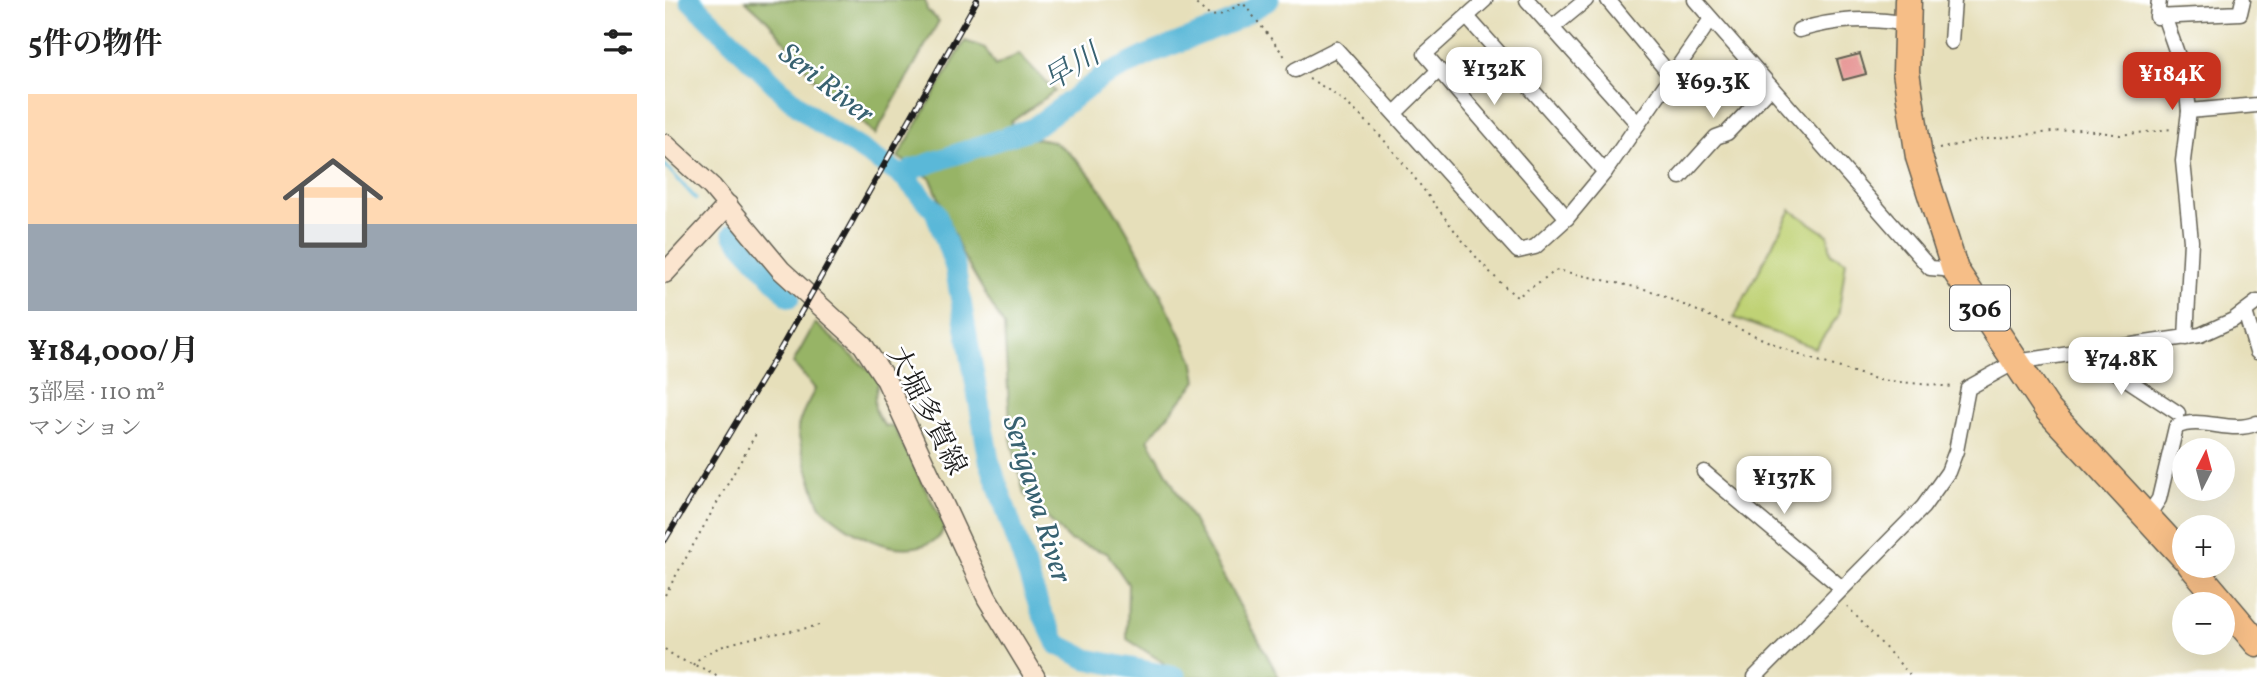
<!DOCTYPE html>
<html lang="ja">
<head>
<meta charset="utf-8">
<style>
  :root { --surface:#fff; --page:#f6f6f6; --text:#222; --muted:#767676; --line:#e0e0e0; --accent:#c8321e }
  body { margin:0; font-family:Vollkorn,"Noto Serif JP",serif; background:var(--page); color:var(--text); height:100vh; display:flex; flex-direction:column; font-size:26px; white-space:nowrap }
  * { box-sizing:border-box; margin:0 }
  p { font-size:23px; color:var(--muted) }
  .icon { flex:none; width:38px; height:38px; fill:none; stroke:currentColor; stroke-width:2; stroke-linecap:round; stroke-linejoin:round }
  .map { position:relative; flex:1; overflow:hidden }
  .drawer { display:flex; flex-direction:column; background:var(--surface); width:665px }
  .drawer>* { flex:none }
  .needle { width:46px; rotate:6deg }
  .buttons { position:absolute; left:1507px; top:438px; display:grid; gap:14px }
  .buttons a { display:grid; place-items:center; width:63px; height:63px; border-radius:50%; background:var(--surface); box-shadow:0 7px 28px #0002; font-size:35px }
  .price { position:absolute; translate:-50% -60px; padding:0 16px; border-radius:14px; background:#fff; color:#222; font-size:23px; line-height:46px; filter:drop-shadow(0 2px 4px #0008) }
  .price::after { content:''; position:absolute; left:50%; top:42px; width:21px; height:16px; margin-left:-10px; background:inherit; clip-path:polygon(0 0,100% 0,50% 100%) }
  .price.selected { background:var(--accent); color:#fff }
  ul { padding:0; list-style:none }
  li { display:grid; align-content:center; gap:14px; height:371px; padding:0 28px }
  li+li { border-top:2px solid var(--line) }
  li span { display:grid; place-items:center; height:217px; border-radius:0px; color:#555 }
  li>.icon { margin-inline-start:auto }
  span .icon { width:126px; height:126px; fill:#fffc; stroke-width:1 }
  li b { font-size:30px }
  h2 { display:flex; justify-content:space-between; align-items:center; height:84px; padding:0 28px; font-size:30px }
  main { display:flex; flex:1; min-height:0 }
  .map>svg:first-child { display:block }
  .green { fill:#bfd275; stroke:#6e7748; stroke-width:2 }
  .forest { fill:#97b466; stroke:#5a6841; stroke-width:2 }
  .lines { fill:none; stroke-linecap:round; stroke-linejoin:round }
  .stream { stroke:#5ab8d8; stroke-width:3.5 }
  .river { stroke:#5ab8d8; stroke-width:21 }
  .building { fill:#e69594 }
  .street-casing { stroke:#636053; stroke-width:17 }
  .secondary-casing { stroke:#636053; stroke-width:22 }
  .highway-casing { stroke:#636053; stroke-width:29 }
  .path { stroke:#636053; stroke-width:2; stroke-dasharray:2 5; stroke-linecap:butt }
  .street { stroke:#fff; stroke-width:14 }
  .secondary { stroke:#fbe5cf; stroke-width:19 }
  .highway { stroke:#f6be87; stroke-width:26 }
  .rail-casing { stroke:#1c1c1c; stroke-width:6 }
  .rail { stroke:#fff; stroke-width:3.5; stroke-dasharray:10; stroke-linecap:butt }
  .labels { text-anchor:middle; stroke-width:5; stroke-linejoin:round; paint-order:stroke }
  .shield { fill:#fff; stroke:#606060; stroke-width:2 }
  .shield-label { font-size:26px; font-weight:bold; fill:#1c1c1c }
  .street-label { font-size:28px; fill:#1c1c1c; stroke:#fff }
  .water-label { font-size:30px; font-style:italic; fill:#386271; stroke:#fff }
</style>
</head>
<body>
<main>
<section class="drawer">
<h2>5件の物件<svg class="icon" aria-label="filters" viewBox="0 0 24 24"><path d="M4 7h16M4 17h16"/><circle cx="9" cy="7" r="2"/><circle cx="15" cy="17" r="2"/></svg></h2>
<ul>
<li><span style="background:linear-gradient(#ffd9b3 60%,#9aa5b1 0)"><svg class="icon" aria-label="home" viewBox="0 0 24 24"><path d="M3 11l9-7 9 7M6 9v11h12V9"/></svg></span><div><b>¥184,000/月</b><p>3部屋 · 110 m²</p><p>マンション</p></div></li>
</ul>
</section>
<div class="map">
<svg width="1592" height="677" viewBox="0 0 1592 677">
  <rect width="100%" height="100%" fill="#fff"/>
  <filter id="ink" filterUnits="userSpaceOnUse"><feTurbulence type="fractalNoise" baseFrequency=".0143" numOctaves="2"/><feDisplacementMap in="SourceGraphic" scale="14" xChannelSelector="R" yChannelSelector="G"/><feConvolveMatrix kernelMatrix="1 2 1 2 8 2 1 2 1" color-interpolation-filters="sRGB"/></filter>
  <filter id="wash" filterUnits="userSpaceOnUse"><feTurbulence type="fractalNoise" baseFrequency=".00686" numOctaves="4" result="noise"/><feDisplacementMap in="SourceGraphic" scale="28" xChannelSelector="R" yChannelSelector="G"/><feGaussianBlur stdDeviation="1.57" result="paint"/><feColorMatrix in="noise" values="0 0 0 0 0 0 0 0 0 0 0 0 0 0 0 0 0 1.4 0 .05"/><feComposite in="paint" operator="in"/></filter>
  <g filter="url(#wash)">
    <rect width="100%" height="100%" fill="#e6dfba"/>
    <!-- green -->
    <path class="green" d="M1126,210l37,25 3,19 15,7 -8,55 -23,32 -81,-30z"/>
    <!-- forest -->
    <g class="forest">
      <path d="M80,0h180l2,10 12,11 -64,114 -31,-32 -23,-16 -53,-66z"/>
      <path d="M300,41l20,7 10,18 24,-12 36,37 -44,31 7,16c11,1 28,-1 37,5 52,28 110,162 138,216l4,22 -49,58 131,238h-102l-16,-16 -34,-22 1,-55 -21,-31 -38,-13 -45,-46 -13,-56 -7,-112 -42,-72 -31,-75 -33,-22z"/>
      <path d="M150,323l64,56c-5,21 -9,30 6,47l9,1 50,98c-2,13 -8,16 -20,20 -34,11 -76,-13 -101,-36 -6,-5 -26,-72 -25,-81 1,-12 12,-28 17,-39l-22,-26z"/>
    </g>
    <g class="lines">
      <!-- stream -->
      <path class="stream" d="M0,165l31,34"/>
      <!-- river -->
      <g class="river">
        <path d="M25,0l99,98 31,25 84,54 31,34 20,56 34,193 51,149 17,35 30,15 89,18"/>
        <path d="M239,177l9,-8 120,-41 68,-50 53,-26 77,-30 38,-22"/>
        <path d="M68,234l57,63"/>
      </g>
    </g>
    <g id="blocks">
      <!-- building -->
      <path class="building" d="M1195,54l6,20 -23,6 -6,-20z"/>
    </g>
  </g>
  <g filter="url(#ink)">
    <use href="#blocks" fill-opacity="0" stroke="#636053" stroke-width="2"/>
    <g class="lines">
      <!-- street casing -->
      <g class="street-casing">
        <g id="street">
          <path d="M820,0l-60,54 142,164"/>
          <path d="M862,0l111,124"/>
          <path d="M943,0l63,76"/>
          <path d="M1030,0l235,268 25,2"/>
          <path d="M1494,0l-2,17 83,-4 3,-13"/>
          <path d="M1499,16l21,60 4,35 68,-6"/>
          <path d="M802,17l138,155"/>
          <path d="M888,27l33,-27"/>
          <path d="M1134,30c38,-11 70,-13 108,-6"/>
          <path d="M1286,42l3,-42"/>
          <path d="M630,70l41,-21 182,202 17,-4 32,-29 38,-46 106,-153"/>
          <path d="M730,113l44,-43"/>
          <path d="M1015,177l36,-40 11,-4 44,-46"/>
          <path d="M1580,312l12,40"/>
          <path d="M1521,338l5,-97 -8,-80 6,-50"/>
          <path d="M1432,348l14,21 67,44"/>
          <path d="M1039,472l138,116"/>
          <path d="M1482,517l12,-18 17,-72c26,-12 54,8 81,-4"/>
          <path d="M1090,677l168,-170 25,-35 8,-21 12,-63 47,-26 185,-27 33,-15 24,-18"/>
        </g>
      </g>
      <!-- secondary casing -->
      <g class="secondary-casing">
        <g id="secondary">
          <path d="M0,144l47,43 69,83 82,75 23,35 101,218 48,79"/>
          <path d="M0,273l63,-68"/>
        </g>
      </g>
      <!-- highway casing -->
      <g class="highway-casing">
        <g id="highway">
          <path d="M1243,0l-2,72 13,85 36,113 93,140 136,147"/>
          <path d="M1526,565l66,78"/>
        </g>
      </g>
      <!-- path -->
      <g class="path">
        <path d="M526,0l19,16 10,-1 23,-12 44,56"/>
        <path d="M644,79c87,43 133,158 208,218l40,-27 92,20 153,66 77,24 74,7"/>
        <path d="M1274,149l38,-9 103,-11 40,6 52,-6"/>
        <path d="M0,595l92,-163"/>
        <path d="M1182,606l65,71"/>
        <path d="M0,649c17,15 37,16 54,28"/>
        <path d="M28,665c21,-28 98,-31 130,-41"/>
      </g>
      <!-- street -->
      <use href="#street" class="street"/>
      <!-- secondary -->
      <use href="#secondary" class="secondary"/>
      <!-- highway -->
      <use href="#highway" class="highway"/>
      <!-- rail casing -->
      <g class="rail-casing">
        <path id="rail" d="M0,540l116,-192 196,-348"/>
      </g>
      <!-- rail -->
      <use href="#rail" class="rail"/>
    </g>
  </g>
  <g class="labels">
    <!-- shield labels -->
    <rect class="shield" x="1285" y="285.5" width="60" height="45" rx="5"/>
    <g class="shield-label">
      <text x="1315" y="317">306</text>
    </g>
    <!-- street labels -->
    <g class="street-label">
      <text transform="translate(263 410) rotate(63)" y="10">大堀多賀線</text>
    </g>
    <!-- water labels -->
    <g class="water-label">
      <text transform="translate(406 67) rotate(-32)" y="10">早川</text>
      <text transform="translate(162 83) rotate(38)" y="10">Seri River</text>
      <text transform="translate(373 499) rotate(73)" y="10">Serigawa River</text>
    </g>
  </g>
</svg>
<div class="buttons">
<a><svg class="needle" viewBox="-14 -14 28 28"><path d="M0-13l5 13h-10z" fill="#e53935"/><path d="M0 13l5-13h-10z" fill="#767676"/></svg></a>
<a>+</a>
<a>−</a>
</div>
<b class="price" style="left:829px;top:107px">¥132K</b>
<b class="price selected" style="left:1507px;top:112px">¥184K</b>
<b class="price" style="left:1048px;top:120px">¥69.3K</b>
<b class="price" style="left:1456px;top:397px">¥74.8K</b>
<b class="price" style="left:1119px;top:516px">¥137K</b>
</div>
</main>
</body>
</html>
